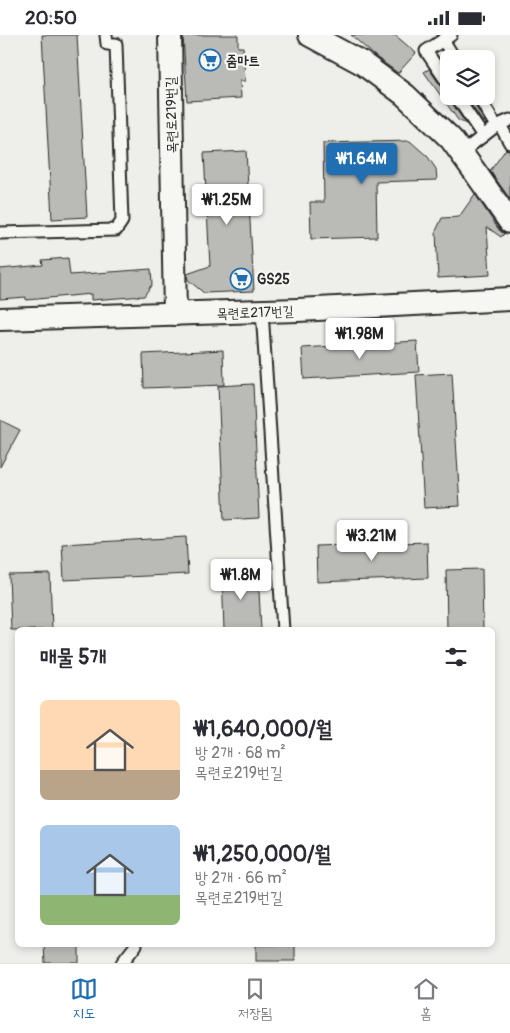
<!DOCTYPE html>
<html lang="ko">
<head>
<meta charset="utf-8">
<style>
  :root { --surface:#fff; --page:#f2f2f3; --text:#2b2b33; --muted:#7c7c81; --line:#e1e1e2; --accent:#1f6fb2 }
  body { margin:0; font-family:Pangolin,"Poor Story",sans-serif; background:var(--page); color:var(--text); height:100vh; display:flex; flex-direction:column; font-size:19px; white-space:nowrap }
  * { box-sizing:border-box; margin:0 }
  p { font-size:16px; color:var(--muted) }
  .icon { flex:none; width:28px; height:28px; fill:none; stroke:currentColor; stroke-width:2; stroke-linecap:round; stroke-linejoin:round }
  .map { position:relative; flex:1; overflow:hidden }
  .sheet { position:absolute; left:15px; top:592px; width:480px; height:320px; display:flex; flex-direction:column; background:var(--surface); border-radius:8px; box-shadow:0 2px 8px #0003 }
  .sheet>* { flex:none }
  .fabs { position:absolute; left:440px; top:15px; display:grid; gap:10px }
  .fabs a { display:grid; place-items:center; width:55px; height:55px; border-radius:8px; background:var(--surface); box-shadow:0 2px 8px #0003; font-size:25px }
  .price { position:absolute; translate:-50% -42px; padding:0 11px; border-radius:5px; background:#fff; color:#222; font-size:16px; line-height:32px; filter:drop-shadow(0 1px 2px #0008) }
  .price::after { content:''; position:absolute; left:50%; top:30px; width:15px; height:11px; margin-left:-8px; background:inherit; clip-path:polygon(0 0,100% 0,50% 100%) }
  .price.current { background:var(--accent); color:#fff }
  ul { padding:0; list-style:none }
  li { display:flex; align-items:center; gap:15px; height:125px; padding:0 25px }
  li span { display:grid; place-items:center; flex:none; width:140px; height:100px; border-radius:8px; color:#555 }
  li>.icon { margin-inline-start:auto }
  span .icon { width:60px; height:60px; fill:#fffc; stroke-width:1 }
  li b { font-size:21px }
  h2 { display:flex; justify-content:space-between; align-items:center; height:60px; padding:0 25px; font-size:21px }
  .status { display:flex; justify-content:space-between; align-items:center; height:35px; padding:0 25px; background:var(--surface); direction:ltr }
  .status svg { height:14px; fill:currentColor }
  .tab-bar { display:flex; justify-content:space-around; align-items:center; height:70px; border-top:1px solid var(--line); background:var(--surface); font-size:14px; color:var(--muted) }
  .tab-bar a { display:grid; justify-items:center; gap:2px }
  .tab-bar .current { color:var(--accent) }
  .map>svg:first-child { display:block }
  .building { fill:#babab7; stroke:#2b2b2b }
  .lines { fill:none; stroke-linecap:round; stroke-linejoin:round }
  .lane-casing { stroke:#2b2b2b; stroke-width:15 }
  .street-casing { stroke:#2b2b2b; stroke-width:26 }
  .lane { stroke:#f6f6f2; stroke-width:11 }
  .street { stroke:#f6f6f2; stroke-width:22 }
  .labels { text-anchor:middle; stroke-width:4.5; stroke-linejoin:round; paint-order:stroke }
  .poi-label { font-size:14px; font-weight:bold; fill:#2b2b2b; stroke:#f6f6f2; text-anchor:start }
  .street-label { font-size:14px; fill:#2b2b2b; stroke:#f6f6f2 }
</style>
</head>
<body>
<div class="status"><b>20:50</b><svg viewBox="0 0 49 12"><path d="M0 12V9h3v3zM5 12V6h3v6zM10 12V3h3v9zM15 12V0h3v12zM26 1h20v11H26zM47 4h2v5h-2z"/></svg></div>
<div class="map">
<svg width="510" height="928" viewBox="0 0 510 928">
  <rect width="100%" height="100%" fill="#eeeeea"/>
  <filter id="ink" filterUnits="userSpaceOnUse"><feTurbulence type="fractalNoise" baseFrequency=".02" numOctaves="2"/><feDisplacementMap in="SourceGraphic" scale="10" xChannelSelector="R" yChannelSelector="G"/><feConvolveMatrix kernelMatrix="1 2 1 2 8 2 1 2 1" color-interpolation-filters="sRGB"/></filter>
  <g filter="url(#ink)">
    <!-- building -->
    <g class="building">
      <path d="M42,0h35l10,182 -35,2z"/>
      <path d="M183,0h55v12h5l2,34h-5l1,17 -54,3z"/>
      <path d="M351,0h44l21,18 -18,20 -22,-16z"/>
      <path d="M429,34l14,20 6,3 1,8 16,24 -8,-4 -34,-48z"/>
      <path d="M465,61h6l1,4 14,24 -1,1z"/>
      <path d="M410,106l18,16 8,12 1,11 -61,2 1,55 -66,2 -1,-37h14l-1,-59z"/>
      <path d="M506,114l4,1v49l-20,-28z"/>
      <path d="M246,116l8,140 -50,2 -16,-13 -1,-6 23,-8 -6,-113z"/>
      <path d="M475,159l24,36 5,4 -3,3 -14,-10 3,48 -52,3 -2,-47 6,-13 17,-1z"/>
      <path d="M68,223l2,17 81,-6 1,15 -8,12 -53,4v-6l-65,6v-3l-26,2v-30l43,-4 -1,-5z"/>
      <path d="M417,306l2,31 -115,7 -2,-31z"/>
      <path d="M223,315l1,35 -80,3 -1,-34z"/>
      <path d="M452,338l8,133 -36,2 -8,-133z"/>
      <path d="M253,349l6,134 -35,2 -6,-134z"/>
      <path d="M0,385l20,10 -20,37z"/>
      <path d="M186,502l2,37 -124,6 -2,-36z"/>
      <path d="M427,507l1,36 -111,4 -1,-36z"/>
      <path d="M482,534l1,61h-36l-1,-60z"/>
      <path d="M258,536l3,59h-37l-2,-58z"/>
      <path d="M50,539l2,56h-41l-2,-55z"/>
      <path d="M44,910h35v18h-34z"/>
      <rect x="256" y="910" width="39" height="16"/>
    </g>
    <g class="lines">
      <!-- lane casing -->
      <g class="lane-casing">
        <g id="lane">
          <path d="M443,5l12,19"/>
          <path d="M449,50l-23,-34 25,-16"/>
          <path d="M456,61l27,40"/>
          <path d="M478,61l18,30"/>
          <path d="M500,90l10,18"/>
          <path d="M461,118l35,-27 14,-6"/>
          <path d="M0,198l116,-3 6,-9 -6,-177h-9l-1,-9"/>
          <path d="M262,276l21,319"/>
          <path d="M122,928l14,-18"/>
        </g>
      </g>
      <!-- street casing -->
      <g class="street-casing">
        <g id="street">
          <path d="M170,0l5,279"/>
          <path d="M310,0l52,28 43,32 46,44 24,33 35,50"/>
          <path d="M0,284l298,-9 212,-11"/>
        </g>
      </g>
      <!-- lane -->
      <use href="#lane" class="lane"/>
      <!-- street -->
      <use href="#street" class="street"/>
    </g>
  </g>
  <!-- icons -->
  <defs>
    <g id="supermarket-ring" transform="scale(1.125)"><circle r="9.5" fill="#f6f6f2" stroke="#1f6fb2" stroke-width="1.5"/><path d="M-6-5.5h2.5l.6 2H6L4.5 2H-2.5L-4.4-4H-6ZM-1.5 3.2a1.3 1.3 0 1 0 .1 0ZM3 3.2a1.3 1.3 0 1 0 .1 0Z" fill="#1f6fb2"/></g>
  </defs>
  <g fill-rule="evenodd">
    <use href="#supermarket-ring" x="210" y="25"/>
    <use href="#supermarket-ring" x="241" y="244"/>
  </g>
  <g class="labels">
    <!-- poi labels -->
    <g class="poi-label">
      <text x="226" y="30">줌마트</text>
      <text x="257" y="249">GS25</text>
    </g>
    <!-- street labels -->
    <g class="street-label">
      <text transform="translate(171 80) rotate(-91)" y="5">목련로219번길</text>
      <text transform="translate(255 277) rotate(-2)" y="5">목련로217번길</text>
    </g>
  </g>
</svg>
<div class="fabs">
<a><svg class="icon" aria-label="layers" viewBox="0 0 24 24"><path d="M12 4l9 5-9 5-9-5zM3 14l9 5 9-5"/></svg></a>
</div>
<b class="price current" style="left:362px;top:150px">₩1.64M</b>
<b class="price" style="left:227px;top:191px">₩1.25M</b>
<b class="price" style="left:360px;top:325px">₩1.98M</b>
<b class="price" style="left:372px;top:527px">₩3.21M</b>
<b class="price" style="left:241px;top:566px">₩1.8M</b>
<section class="sheet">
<h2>매물 5개<svg class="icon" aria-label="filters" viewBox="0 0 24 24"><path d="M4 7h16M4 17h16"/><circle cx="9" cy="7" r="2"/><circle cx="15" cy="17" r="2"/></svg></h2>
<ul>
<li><span style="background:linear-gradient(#ffd9b3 70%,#b9a48a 0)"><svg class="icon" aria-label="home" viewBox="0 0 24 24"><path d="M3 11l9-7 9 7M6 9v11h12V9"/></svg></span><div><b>₩1,640,000/월</b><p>방 2개 · 68 m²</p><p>목련로219번길</p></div></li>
<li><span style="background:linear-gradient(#a9c7e8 70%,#8fb573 0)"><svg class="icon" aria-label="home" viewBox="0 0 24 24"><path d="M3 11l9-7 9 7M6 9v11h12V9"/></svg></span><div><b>₩1,250,000/월</b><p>방 2개 · 66 m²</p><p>목련로219번길</p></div></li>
</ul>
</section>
</div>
<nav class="tab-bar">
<a class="current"><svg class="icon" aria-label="map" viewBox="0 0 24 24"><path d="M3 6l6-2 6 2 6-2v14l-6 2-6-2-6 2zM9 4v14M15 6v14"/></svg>지도</a>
<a><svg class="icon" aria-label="saved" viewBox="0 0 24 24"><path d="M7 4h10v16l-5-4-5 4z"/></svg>저장됨</a>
<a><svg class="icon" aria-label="home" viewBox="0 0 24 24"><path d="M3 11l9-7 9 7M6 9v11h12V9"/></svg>홈</a>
</nav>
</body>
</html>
